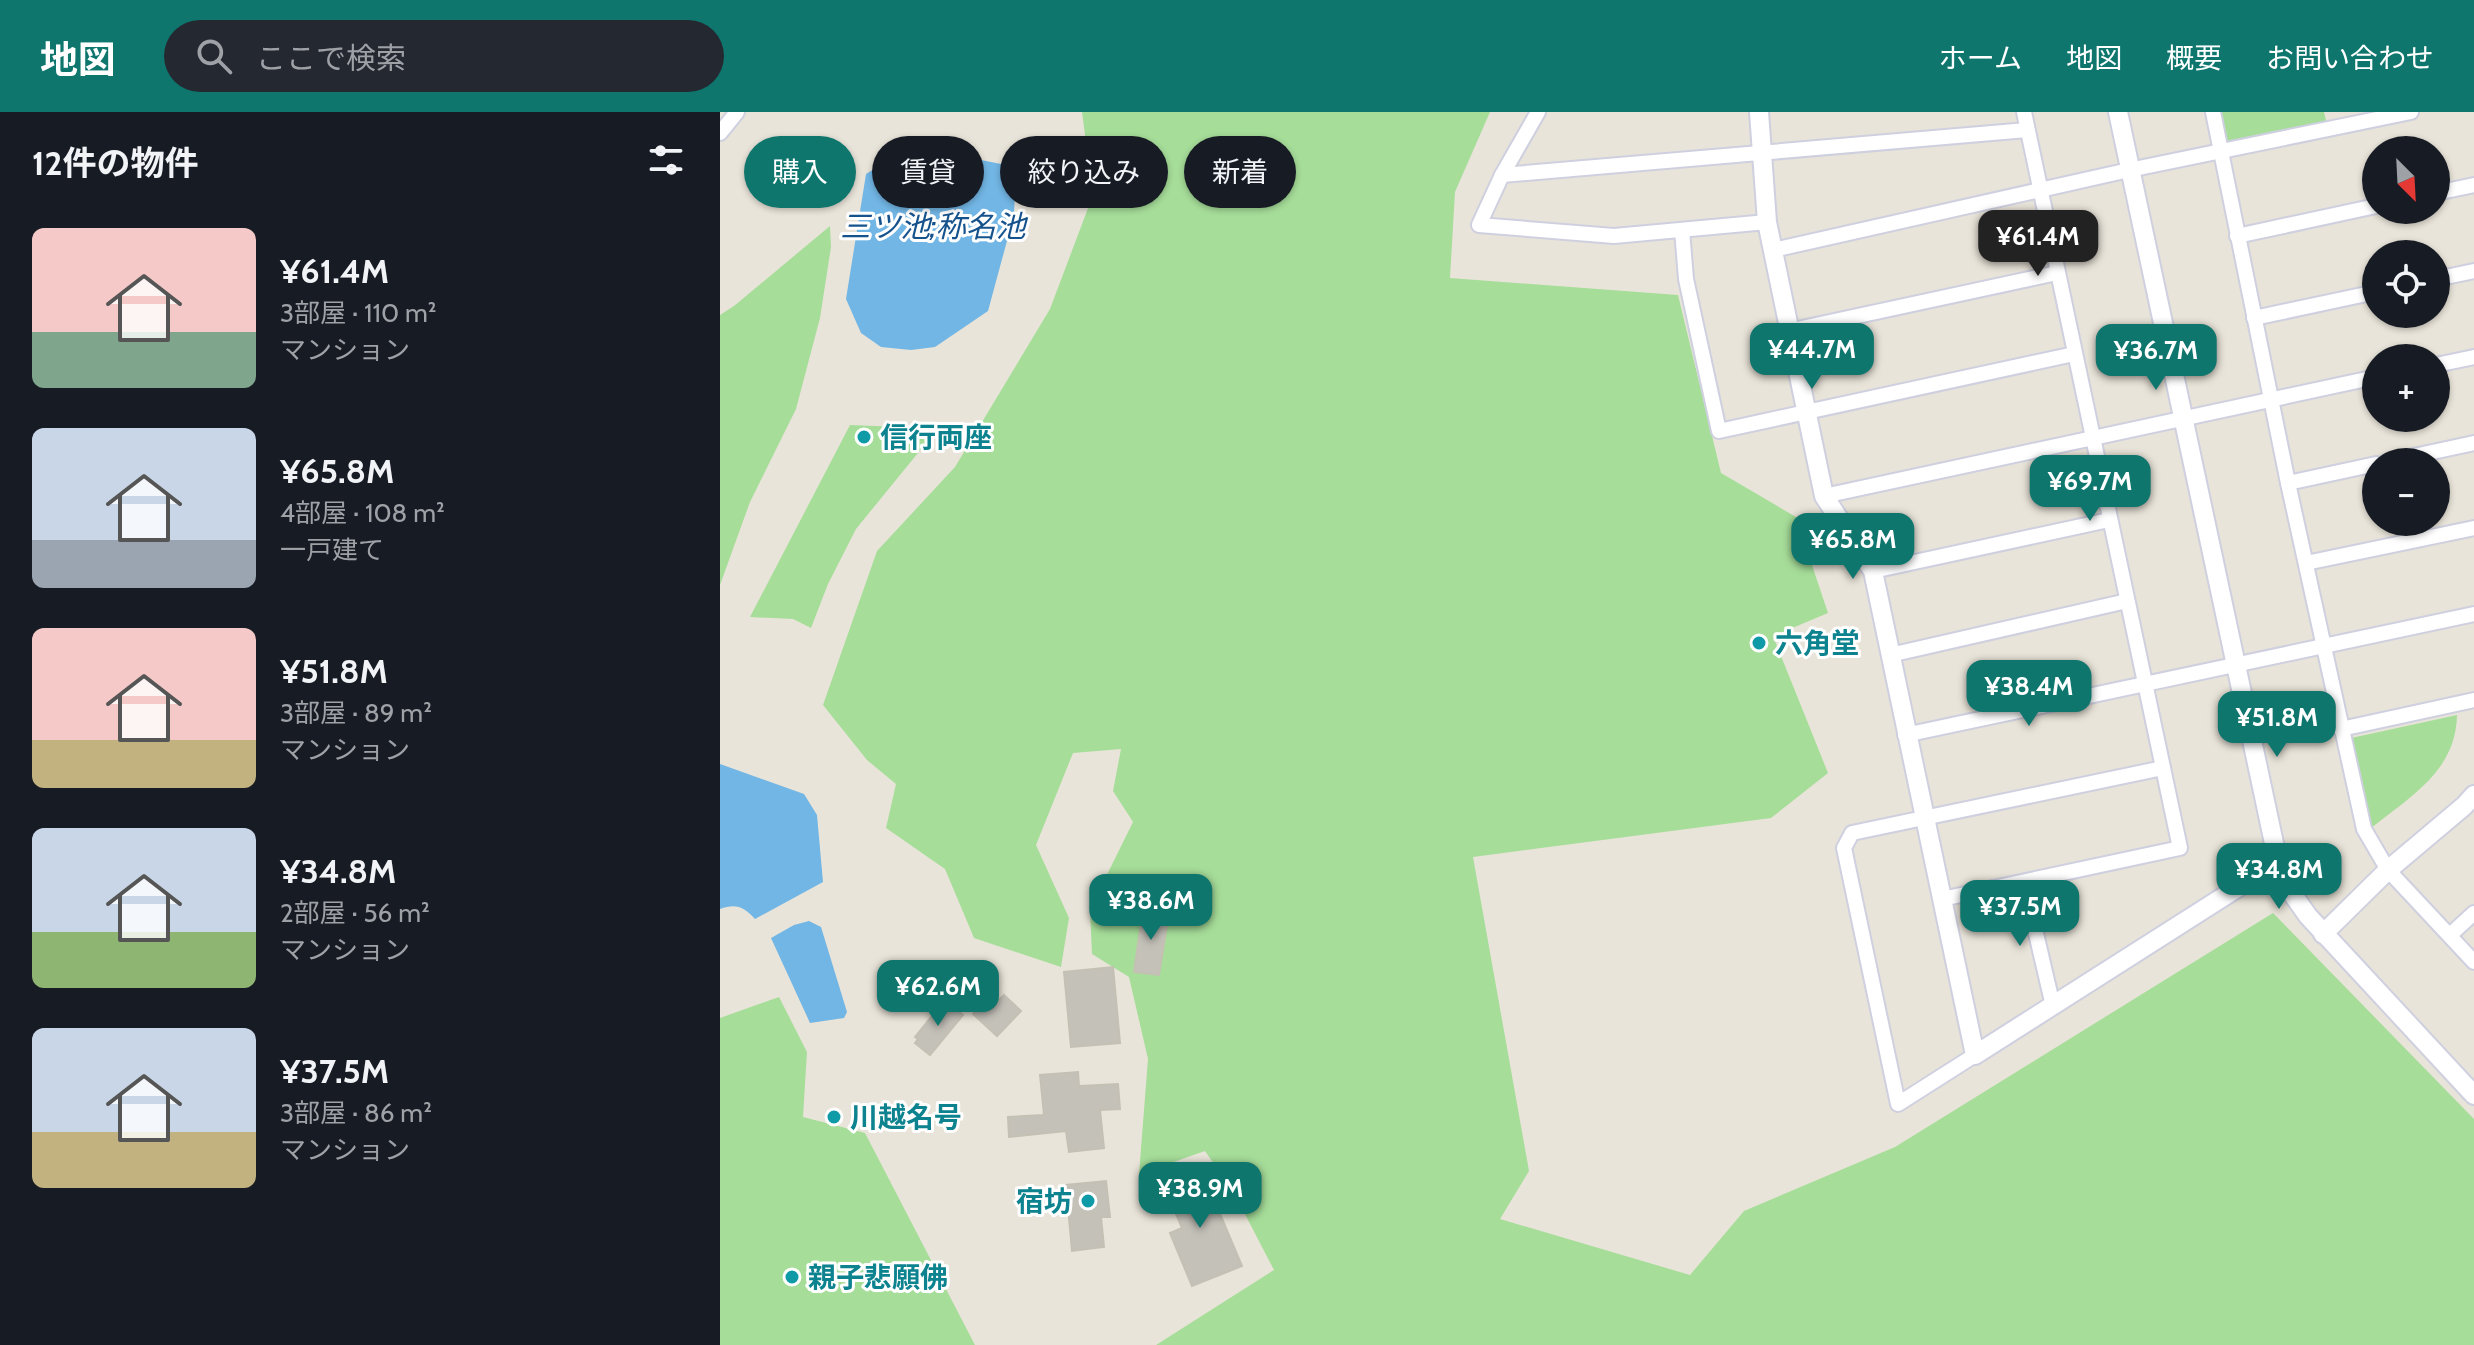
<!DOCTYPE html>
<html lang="ja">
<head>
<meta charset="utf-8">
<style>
  :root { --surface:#171b24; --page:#242831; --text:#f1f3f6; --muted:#9ea1a6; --accent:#0f766e }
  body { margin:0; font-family:Cabin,"Noto Sans JP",sans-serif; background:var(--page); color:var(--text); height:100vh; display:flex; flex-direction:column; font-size:30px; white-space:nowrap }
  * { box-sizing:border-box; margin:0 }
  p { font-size:26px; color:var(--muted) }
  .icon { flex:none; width:44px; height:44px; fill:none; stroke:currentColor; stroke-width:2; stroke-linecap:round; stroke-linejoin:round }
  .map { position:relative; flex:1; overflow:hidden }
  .drawer { display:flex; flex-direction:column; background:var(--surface); width:720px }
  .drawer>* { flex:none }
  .hud { position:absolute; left:24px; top:24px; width:760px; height:72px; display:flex; gap:16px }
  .needle { width:52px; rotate:156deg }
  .fabs { position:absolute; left:1642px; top:24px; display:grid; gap:16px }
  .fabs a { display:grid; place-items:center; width:88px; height:88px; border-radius:50%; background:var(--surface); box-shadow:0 2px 6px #0004; font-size:40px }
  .price { position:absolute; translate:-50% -68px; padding:0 18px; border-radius:16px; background:var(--accent); color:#fff; font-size:26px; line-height:52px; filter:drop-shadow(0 2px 4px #0008) }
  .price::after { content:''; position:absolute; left:50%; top:48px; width:24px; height:18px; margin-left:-12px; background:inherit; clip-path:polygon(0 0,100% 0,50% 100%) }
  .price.current { background:#222; color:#fff }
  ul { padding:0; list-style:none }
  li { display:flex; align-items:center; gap:24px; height:200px; padding:0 32px }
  li span { display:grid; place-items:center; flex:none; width:224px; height:160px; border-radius:12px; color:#555 }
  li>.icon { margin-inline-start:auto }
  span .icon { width:96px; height:96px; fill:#fffc; stroke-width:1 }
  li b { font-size:34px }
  h2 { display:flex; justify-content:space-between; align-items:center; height:96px; padding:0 32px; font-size:34px }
  .pill { padding:0 28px; border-radius:36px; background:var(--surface); box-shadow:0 2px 6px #0004; font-size:28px; line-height:72px }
  .pill.current { background:var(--accent); color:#fff }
  header { display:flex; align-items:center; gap:48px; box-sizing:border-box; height:112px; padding:0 40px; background:var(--accent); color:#fff }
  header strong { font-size:38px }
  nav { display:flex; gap:44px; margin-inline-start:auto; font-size:28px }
  .search { width:560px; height:72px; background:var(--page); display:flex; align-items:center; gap:20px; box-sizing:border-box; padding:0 28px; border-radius:44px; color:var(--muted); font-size:30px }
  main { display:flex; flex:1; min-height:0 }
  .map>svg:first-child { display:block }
  .green { fill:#a6dd99 }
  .water { fill:#72b6e5 }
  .building { fill:#c4c1b9; stroke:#c4c0b4; stroke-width:2 }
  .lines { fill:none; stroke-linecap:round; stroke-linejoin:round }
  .minor-casing { stroke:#cfd0df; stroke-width:18 }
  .tertiary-casing { stroke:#cfd0df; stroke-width:22 }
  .minor { stroke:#fff; stroke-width:14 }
  .tertiary { stroke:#fff; stroke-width:18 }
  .culture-dot { fill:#0f9aa8; stroke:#fff; stroke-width:3 }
  .labels { text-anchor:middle; stroke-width:6; stroke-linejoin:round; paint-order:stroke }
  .culture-label { font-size:28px; font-weight:bold; fill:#0d838f; stroke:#fff; text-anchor:start }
  .water-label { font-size:30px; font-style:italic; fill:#16538d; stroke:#fff }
</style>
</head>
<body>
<header>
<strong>地図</strong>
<div class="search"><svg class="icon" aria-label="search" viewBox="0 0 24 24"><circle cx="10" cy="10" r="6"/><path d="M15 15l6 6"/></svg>ここで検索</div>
<nav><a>ホーム</a><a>地図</a><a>概要</a><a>お問い合わせ</a></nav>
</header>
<main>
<section class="drawer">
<h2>12件の物件<svg class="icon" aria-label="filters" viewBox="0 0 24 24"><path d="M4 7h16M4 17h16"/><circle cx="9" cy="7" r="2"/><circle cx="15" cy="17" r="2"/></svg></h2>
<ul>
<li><span style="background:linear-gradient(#f6c9c9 65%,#7fa58c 0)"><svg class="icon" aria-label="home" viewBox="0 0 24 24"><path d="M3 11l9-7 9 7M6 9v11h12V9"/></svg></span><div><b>¥61.4M</b><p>3部屋 · 110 m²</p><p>マンション</p></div></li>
<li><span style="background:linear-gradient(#c9d6e8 70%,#9aa5b1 0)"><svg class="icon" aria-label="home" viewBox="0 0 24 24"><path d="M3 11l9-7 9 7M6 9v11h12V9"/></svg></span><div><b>¥65.8M</b><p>4部屋 · 108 m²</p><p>一戸建て</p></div></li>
<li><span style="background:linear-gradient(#f6c9c9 70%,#c2b280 0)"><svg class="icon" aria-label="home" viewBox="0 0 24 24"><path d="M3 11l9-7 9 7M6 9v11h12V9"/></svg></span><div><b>¥51.8M</b><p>3部屋 · 89 m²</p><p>マンション</p></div></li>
<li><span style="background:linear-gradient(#c9d6e8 65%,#8fb573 0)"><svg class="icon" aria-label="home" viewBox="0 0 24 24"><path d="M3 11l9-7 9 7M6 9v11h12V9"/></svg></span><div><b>¥34.8M</b><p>2部屋 · 56 m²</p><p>マンション</p></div></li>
<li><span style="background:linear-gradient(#c9d6e8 65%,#c2b280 0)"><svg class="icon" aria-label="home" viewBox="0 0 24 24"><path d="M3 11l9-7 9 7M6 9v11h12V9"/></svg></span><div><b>¥37.5M</b><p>3部屋 · 86 m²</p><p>マンション</p></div></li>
</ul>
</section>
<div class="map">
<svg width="1754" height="1233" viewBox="0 0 1754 1233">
  <rect width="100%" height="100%" fill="#e9e4d9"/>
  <!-- green -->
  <g class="green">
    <path d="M362,0h408l-35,80 -5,86 228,17 43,178 75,44 32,96 -55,23 55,137 -57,45 -298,39 56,314 -29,48 190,56 54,-64 151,-64 378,-234 201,206v226h-1318l118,-75 -41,-79 -28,-40 -66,23 9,-115 -19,-82 -37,-23 -2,-45 43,-87 -20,-31 8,-42 -48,4 -37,92 33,73 -8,49 -87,-29 -29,-69 -59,-41 10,-44 -29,-24 -44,-55 54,-154 78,-84 95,-158 43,-114z"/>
    <path d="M1498,0h106l3,13 -102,21z"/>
    <path d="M110,114l1,21 -11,71 -24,91 -46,93 -30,83v-270l14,-9z"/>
    <path d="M130,313l52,2 29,10 -75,92 -28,55 -17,44 -18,-9 -43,-2z"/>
    <path d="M1737,603c-1,57 -48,82 -88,115l-18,-92z"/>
    <path d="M59,885l28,55 -4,65 62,16 110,212h-255v-327z"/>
  </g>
  <!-- water -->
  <g class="water">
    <path d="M191,34l105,21 -2,48 -26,96 -53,36 -24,3 -30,-3 -20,-14 -15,-34 20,-125z"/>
    <path d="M0,652l84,30 13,21 6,67 -68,37c-11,-12 -19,-16 -35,-10z"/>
    <path d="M89,809l12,6 26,85 -3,6 -34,5 -39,-85 23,-13z"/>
  </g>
  <!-- building -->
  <g class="building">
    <path d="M423,797l26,3 -10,63 -25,-3z"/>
    <path d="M393,855l7,76 -49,4 -7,-75z"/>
    <path d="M284,883l17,16 -24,25 -24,-22 13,-14 7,6z"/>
    <path d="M229,892l14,11 -33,40 -15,-12 3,-4 -3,-2 25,-31 4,3z"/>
    <path d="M358,960l1,14 39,-2 2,25 -20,1 4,38 -35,4 -3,-21 -57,6 -1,-20 36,-2 -4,-40z"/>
    <path d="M481,1057l41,97 -50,20 -22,-53 12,-5 -18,-43z"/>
    <path d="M386,1069l4,36h-9l3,30 -32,4 -6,-66z"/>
  </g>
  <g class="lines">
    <!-- minor casing -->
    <g class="minor-casing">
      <g id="minor">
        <path d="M818,0l-36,63 -23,50 135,11 153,-14"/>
        <path d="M1493,0l75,371 76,346 24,41 86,92"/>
        <path d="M0,21l17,-21"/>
        <path d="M782,63l525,-45"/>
        <path d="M1716,81l38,-8"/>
        <path d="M962,118l4,49 33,152 355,-77"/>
        <path d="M1517,124l139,-30"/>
        <path d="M1053,138l356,-80 282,-58"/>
        <path d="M1716,167l38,-8"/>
        <path d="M1534,206l122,-26"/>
        <path d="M1068,219l269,-58"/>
        <path d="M1716,253l38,-8"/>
        <path d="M1666,350l88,-19"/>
        <path d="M1568,371l88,-19"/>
        <path d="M1104,384l552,-119"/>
        <path d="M1586,451l168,-35"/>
        <path d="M1153,459l236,-51"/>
        <path d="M1170,543l237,-54"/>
        <path d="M1621,617l133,-29"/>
        <path d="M1185,623l569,-121"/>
        <path d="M1304,770l29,124"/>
        <path d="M1222,787l238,-51 -156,-736"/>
        <path d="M1730,823l24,-22"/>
        <path d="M1255,943l-77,49 -54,-256 8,-15 311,-65"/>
      </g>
    </g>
    <!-- tertiary casing -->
    <g class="tertiary-casing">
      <g id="tertiary">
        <path d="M1039,0l8,110 57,274 49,75 102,484 303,-193"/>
        <path d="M1398,0l160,750 13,30 17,24 166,179"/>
        <path d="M1603,822l65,-64 76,-64 10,-11"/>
      </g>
    </g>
    <!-- minor -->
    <use href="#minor" class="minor"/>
    <!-- tertiary -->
    <use href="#tertiary" class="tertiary"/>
  </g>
  <!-- markers -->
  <g class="culture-dot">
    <circle cx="144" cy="325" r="8"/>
    <circle cx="1039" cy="531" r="8"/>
    <circle cx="114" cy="1005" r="8"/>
    <circle cx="368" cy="1089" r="8"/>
    <circle cx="72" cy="1165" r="8"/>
  </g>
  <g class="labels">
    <!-- culture labels -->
    <g class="culture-label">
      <text x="160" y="335">信行両座</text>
      <text x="1055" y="541">六角堂</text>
      <text x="130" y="1015">川越名号</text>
      <text x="352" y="1099" text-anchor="end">宿坊</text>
      <text x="88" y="1175">親子悲願佛</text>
    </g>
    <!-- water labels -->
    <g class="water-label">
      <text x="213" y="125">三ツ池;称名池</text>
    </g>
  </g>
</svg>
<div class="fabs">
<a><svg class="needle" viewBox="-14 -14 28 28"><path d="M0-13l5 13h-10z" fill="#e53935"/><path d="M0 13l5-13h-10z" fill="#9ea1a6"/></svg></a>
<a><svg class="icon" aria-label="locate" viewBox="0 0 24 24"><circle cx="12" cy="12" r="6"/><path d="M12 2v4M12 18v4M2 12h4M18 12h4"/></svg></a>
<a>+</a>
<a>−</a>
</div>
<b class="price current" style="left:1318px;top:166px">¥61.4M</b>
<b class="price" style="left:1092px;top:279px">¥44.7M</b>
<b class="price" style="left:1436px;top:280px">¥36.7M</b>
<b class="price" style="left:1370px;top:411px">¥69.7M</b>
<b class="price" style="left:1133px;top:469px">¥65.8M</b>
<b class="price" style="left:1309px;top:616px">¥38.4M</b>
<b class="price" style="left:1557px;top:647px">¥51.8M</b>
<b class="price" style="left:1559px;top:799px">¥34.8M</b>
<b class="price" style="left:431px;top:830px">¥38.6M</b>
<b class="price" style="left:1300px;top:836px">¥37.5M</b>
<b class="price" style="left:218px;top:916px">¥62.6M</b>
<b class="price" style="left:480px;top:1118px">¥38.9M</b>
<div class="hud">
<a class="pill current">購入</a>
<a class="pill">賃貸</a>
<a class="pill">絞り込み</a>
<a class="pill">新着</a>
</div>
</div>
</main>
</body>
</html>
